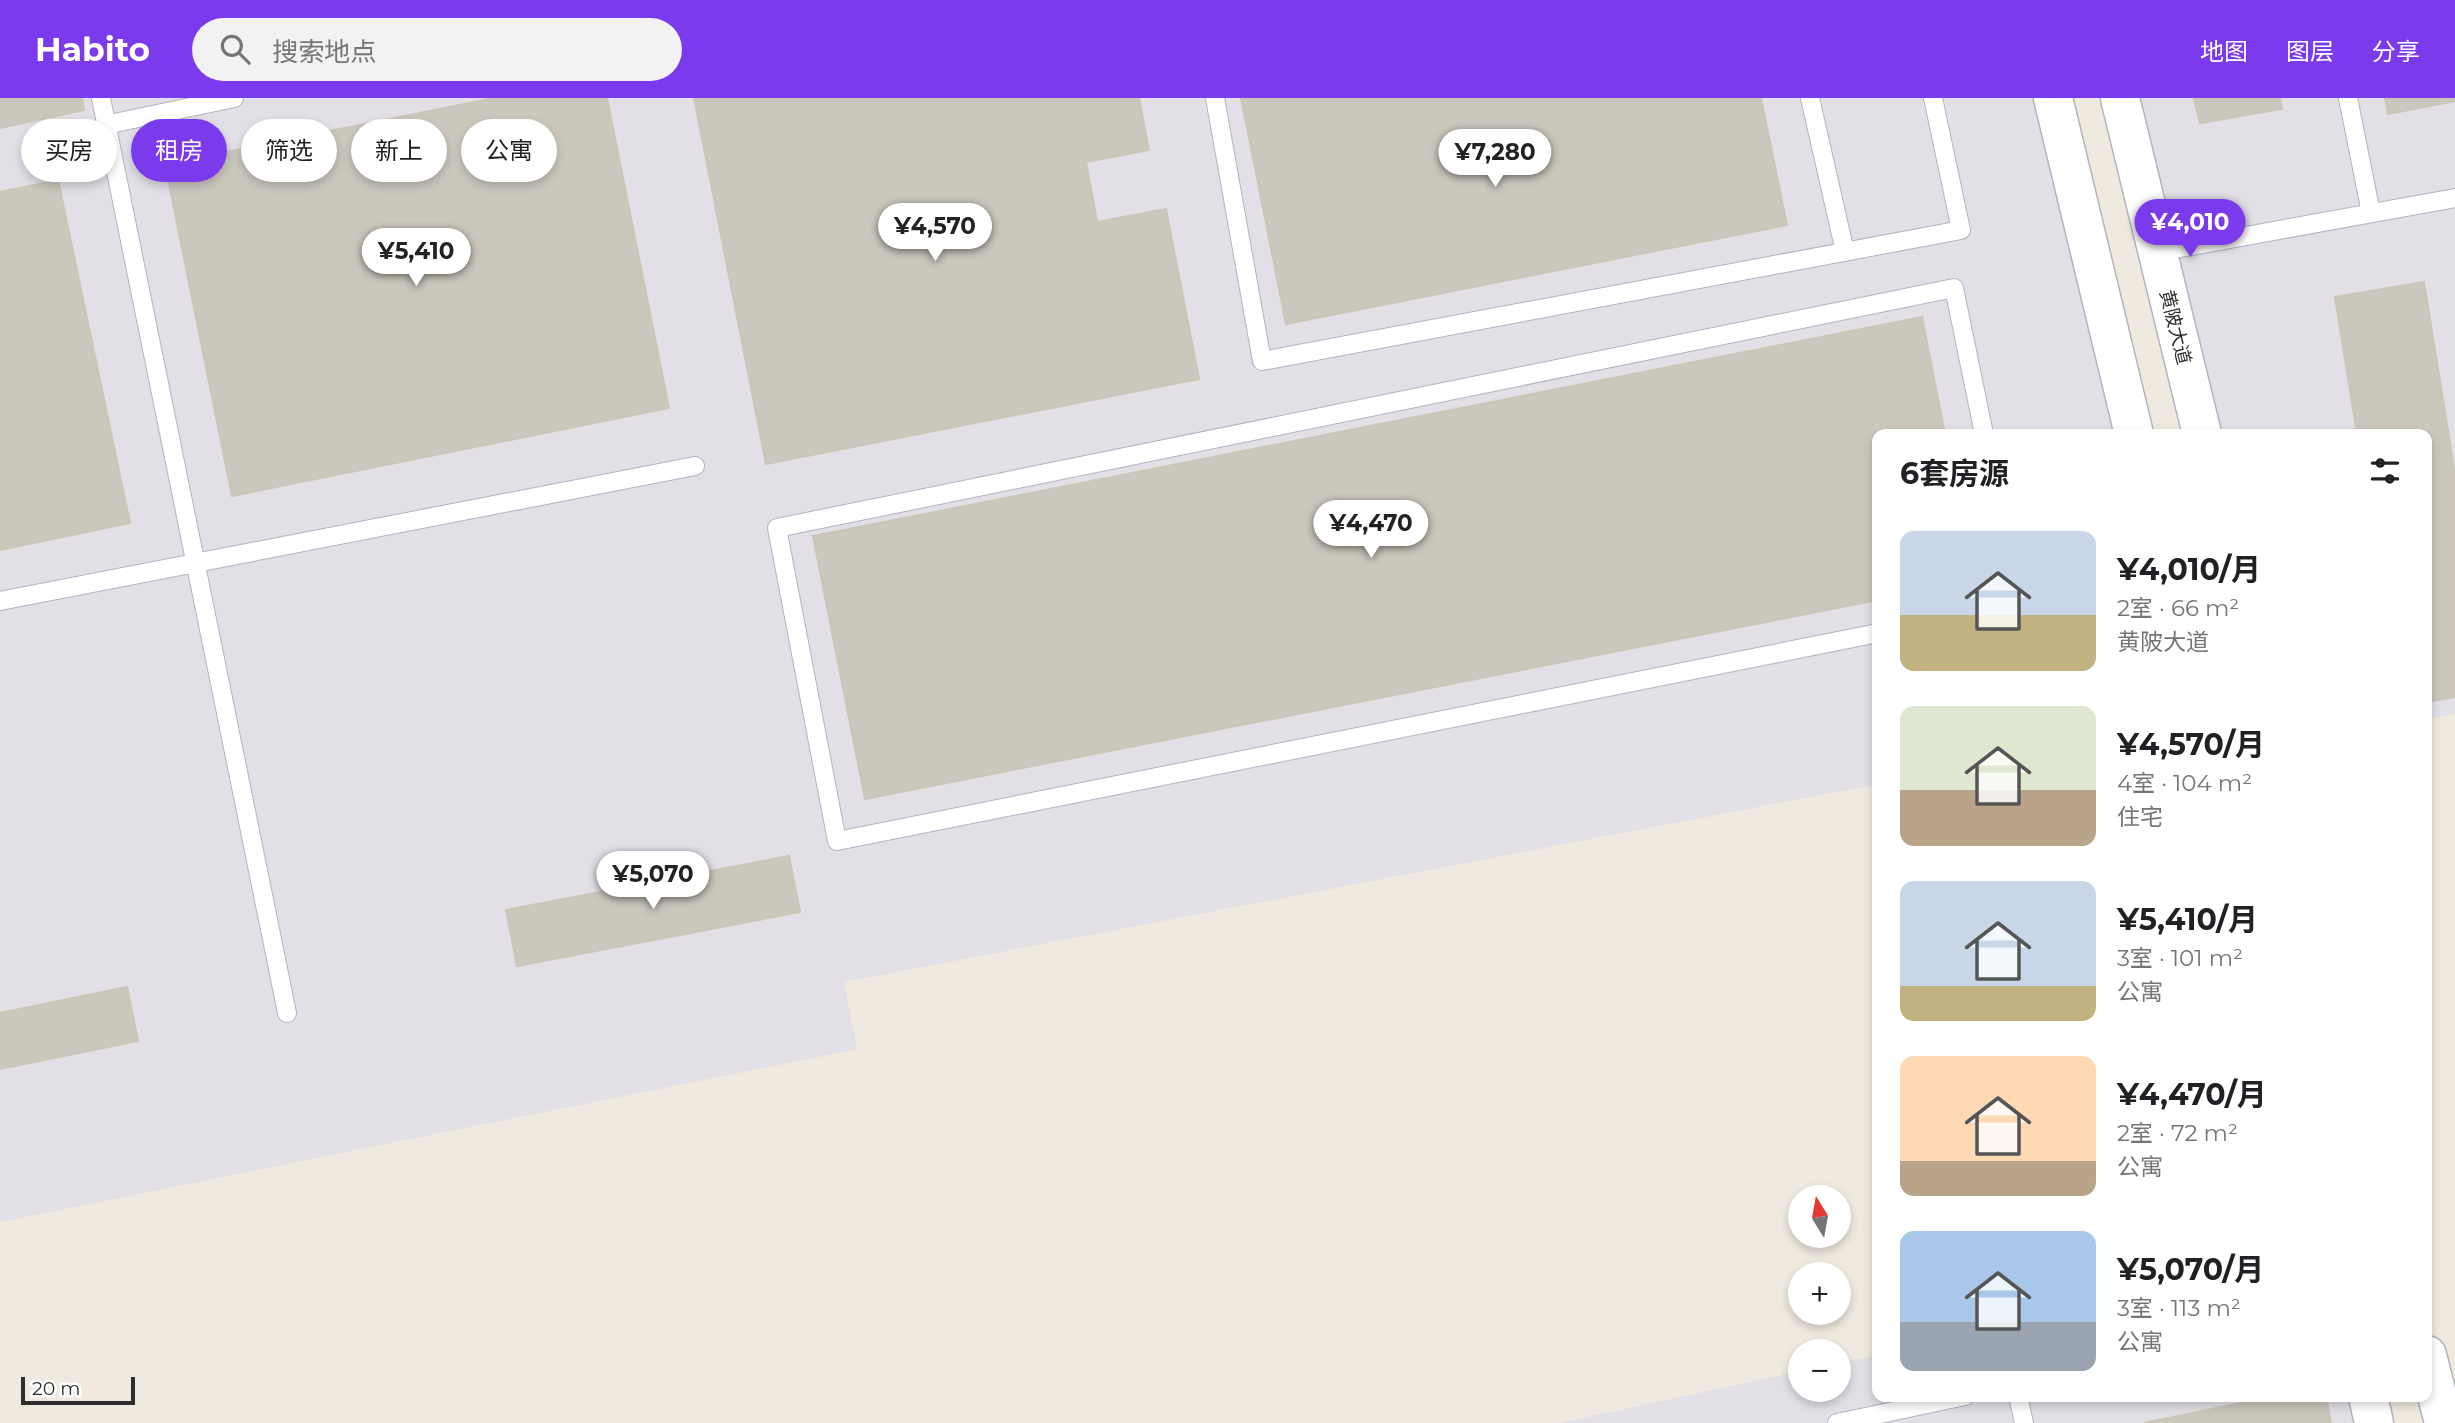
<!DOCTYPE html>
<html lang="zh">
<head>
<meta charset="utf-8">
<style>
  :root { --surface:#fff; --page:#f2f2f2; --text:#202124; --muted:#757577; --accent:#7c3aed }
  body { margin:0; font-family:Montserrat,"Noto Sans SC",sans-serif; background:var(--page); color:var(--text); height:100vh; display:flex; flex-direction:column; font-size:26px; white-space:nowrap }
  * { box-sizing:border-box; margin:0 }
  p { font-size:23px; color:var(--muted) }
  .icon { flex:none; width:38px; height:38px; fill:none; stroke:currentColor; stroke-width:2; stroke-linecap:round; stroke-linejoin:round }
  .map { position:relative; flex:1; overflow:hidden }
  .sheet { position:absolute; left:1872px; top:331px; width:560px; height:973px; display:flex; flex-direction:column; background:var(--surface); border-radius:14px; box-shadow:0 4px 10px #0003 }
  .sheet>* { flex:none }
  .banner { position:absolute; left:21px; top:21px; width:665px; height:63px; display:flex; gap:14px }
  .needle { width:46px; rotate:349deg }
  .fabs { position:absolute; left:1788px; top:1087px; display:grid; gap:14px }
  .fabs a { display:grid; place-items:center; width:63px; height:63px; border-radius:50%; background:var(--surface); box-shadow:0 4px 10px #0003; font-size:35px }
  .scale { position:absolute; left:21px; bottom:18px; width:114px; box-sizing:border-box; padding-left:7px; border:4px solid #2d2d2d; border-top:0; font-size:19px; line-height:24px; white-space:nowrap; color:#2d2d2d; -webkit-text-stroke:5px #fff; paint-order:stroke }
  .price { position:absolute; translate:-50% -60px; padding:0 16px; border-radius:24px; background:#fff; color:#222; font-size:23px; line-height:46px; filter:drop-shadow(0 2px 4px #0008) }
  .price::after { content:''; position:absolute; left:50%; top:42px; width:21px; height:16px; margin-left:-10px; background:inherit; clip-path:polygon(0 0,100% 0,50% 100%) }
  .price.current { background:var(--accent); color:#fff }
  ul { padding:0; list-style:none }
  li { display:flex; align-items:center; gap:21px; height:175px; padding:0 28px }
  li span { display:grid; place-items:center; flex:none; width:196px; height:140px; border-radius:14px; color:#555 }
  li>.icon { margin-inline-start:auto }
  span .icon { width:84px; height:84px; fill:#fffc; stroke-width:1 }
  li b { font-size:30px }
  h2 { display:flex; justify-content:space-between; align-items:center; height:84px; padding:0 28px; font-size:30px }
  .chip { padding:0 24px; border-radius:32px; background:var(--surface); box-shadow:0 4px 10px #0003; font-size:24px; line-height:63px }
  .chip.current { background:var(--accent); color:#fff }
  header { display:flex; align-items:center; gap:42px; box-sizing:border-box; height:98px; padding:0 35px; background:var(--accent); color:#fff }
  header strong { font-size:33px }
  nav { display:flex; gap:38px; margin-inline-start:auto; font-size:24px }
  .search { width:490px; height:63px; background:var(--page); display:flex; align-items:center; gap:18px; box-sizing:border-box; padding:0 24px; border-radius:38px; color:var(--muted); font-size:26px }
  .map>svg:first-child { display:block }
  .industrial { fill:#e2dfe7 }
  .building { fill:#cbc7bd; stroke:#cbc6b8; stroke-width:2 }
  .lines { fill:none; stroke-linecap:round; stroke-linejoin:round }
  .lane-casing { stroke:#b3b3c1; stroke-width:20 }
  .secondary-casing { stroke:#b3b3c1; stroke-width:41 }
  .lane { stroke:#fff; stroke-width:18 }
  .secondary { stroke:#fff; stroke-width:38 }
  .labels { text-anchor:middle; stroke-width:6; stroke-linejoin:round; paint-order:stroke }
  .street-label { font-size:19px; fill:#2d2d2d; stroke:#fff }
</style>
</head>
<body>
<header>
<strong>Habito</strong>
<div class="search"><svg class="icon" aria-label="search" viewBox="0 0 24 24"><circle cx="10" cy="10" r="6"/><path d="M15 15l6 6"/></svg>搜索地点</div>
<nav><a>地图</a><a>图层</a><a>分享</a></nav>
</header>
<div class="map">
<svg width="2455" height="1325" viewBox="0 0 2455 1325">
  <rect width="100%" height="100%" fill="#efe9df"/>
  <!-- industrial -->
  <g class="industrial">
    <path d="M0,0h2053l81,336h-256v350l-1034,198 13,67 -857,173z"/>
    <path d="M2120,0h335v616l-28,5v-285h-225z"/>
    <path d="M1878,1257v41l490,1 6,26h-815l242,-52v19h38v-27z"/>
  </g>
  <!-- building -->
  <g class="building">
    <path d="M0,0h82l2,12 -84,18z"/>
    <path d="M494,0h113l62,310 -437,88 -67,-332z"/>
    <path d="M694,0h445l10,52 -63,12 11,60 69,-13 33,170 -433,85z"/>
    <path d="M1241,0h520l26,127 -501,99z"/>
    <path d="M2194,0h86l2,11 -82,14z"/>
    <path d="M2385,0h70v3l-67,13z"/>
    <path d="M58,82l72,343 -130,27v-358z"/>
    <path d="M2424,184l31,192v223l-28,5v-268h-70l-22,-137z"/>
    <path d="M1922,219l23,117h-67v166l-1013,199 -52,-263z"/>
    <path d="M789,758l11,56 -283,54 -11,-56z"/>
    <path d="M127,889l11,54 -138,28v-56z"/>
    <path d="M2275,1298h51l5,27h-187z"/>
  </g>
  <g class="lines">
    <!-- lane casing -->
    <g class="lane-casing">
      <g id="lane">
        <path d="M101,0l186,915"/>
        <path d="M1215,0l47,263 699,-131 -28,-132"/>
        <path d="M1810,0l35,154"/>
        <path d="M2348,0l23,115"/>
        <path d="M105,27l129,-27"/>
        <path d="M2158,154l297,-54"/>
        <path d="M0,503l695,-135"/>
        <path d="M1878,535l-1041,208 -60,-313 1177,-240 30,146"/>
        <path d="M2018,1298l6,27"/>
        <path d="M1837,1325l128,-27"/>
      </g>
    </g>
    <!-- secondary casing -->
    <g class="secondary-casing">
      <g id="secondary">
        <path d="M2053,0l81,336"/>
        <path d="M2120,0l82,336"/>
        <path d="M2427,1257l17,68"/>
        <path d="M2368,1298l6,27"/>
      </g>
    </g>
    <!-- lane -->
    <use href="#lane" class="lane"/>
    <!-- secondary -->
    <use href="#secondary" class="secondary"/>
  </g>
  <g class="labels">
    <!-- street labels -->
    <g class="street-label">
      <text transform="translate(2176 229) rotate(76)" y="7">黄陂大道</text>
    </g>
  </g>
</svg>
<div class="fabs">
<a><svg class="needle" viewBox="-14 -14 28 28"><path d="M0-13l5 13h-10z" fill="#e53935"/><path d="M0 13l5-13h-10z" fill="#757577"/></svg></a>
<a>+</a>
<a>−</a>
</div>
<div class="scale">20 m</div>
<b class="price" style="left:1495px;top:91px">¥7,280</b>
<b class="price current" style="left:2190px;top:161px">¥4,010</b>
<b class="price" style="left:935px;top:165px">¥4,570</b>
<b class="price" style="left:416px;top:190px">¥5,410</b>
<b class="price" style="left:1371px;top:462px">¥4,470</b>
<b class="price" style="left:653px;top:813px">¥5,070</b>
<div class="banner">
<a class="chip">买房</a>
<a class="chip current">租房</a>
<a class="chip">筛选</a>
<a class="chip">新上</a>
<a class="chip">公寓</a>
</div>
<section class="sheet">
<h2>6套房源<svg class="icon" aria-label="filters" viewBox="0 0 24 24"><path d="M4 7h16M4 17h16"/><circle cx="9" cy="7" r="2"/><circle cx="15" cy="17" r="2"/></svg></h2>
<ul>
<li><span style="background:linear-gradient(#c9d6e8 60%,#c2b280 0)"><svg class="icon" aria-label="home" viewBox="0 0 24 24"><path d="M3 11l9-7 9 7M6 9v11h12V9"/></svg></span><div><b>¥4,010/月</b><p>2室 · 66 m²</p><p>黄陂大道</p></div></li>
<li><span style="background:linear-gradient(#dfe7d0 60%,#b9a48a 0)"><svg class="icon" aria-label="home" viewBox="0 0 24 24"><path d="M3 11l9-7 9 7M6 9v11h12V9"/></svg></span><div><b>¥4,570/月</b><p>4室 · 104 m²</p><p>住宅</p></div></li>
<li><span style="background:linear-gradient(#c9d6e8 75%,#c2b280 0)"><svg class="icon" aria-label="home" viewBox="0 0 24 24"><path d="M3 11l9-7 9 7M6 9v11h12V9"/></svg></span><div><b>¥5,410/月</b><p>3室 · 101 m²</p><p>公寓</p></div></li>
<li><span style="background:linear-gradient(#ffd9b3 75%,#b9a48a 0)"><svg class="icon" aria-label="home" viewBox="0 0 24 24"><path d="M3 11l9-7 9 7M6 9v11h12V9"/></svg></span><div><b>¥4,470/月</b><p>2室 · 72 m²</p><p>公寓</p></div></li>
<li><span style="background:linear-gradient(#a9c7e8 65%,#9aa5b1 0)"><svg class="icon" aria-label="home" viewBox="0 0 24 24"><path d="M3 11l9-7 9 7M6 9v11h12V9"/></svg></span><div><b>¥5,070/月</b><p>3室 · 113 m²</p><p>公寓</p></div></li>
</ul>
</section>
</div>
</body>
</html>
